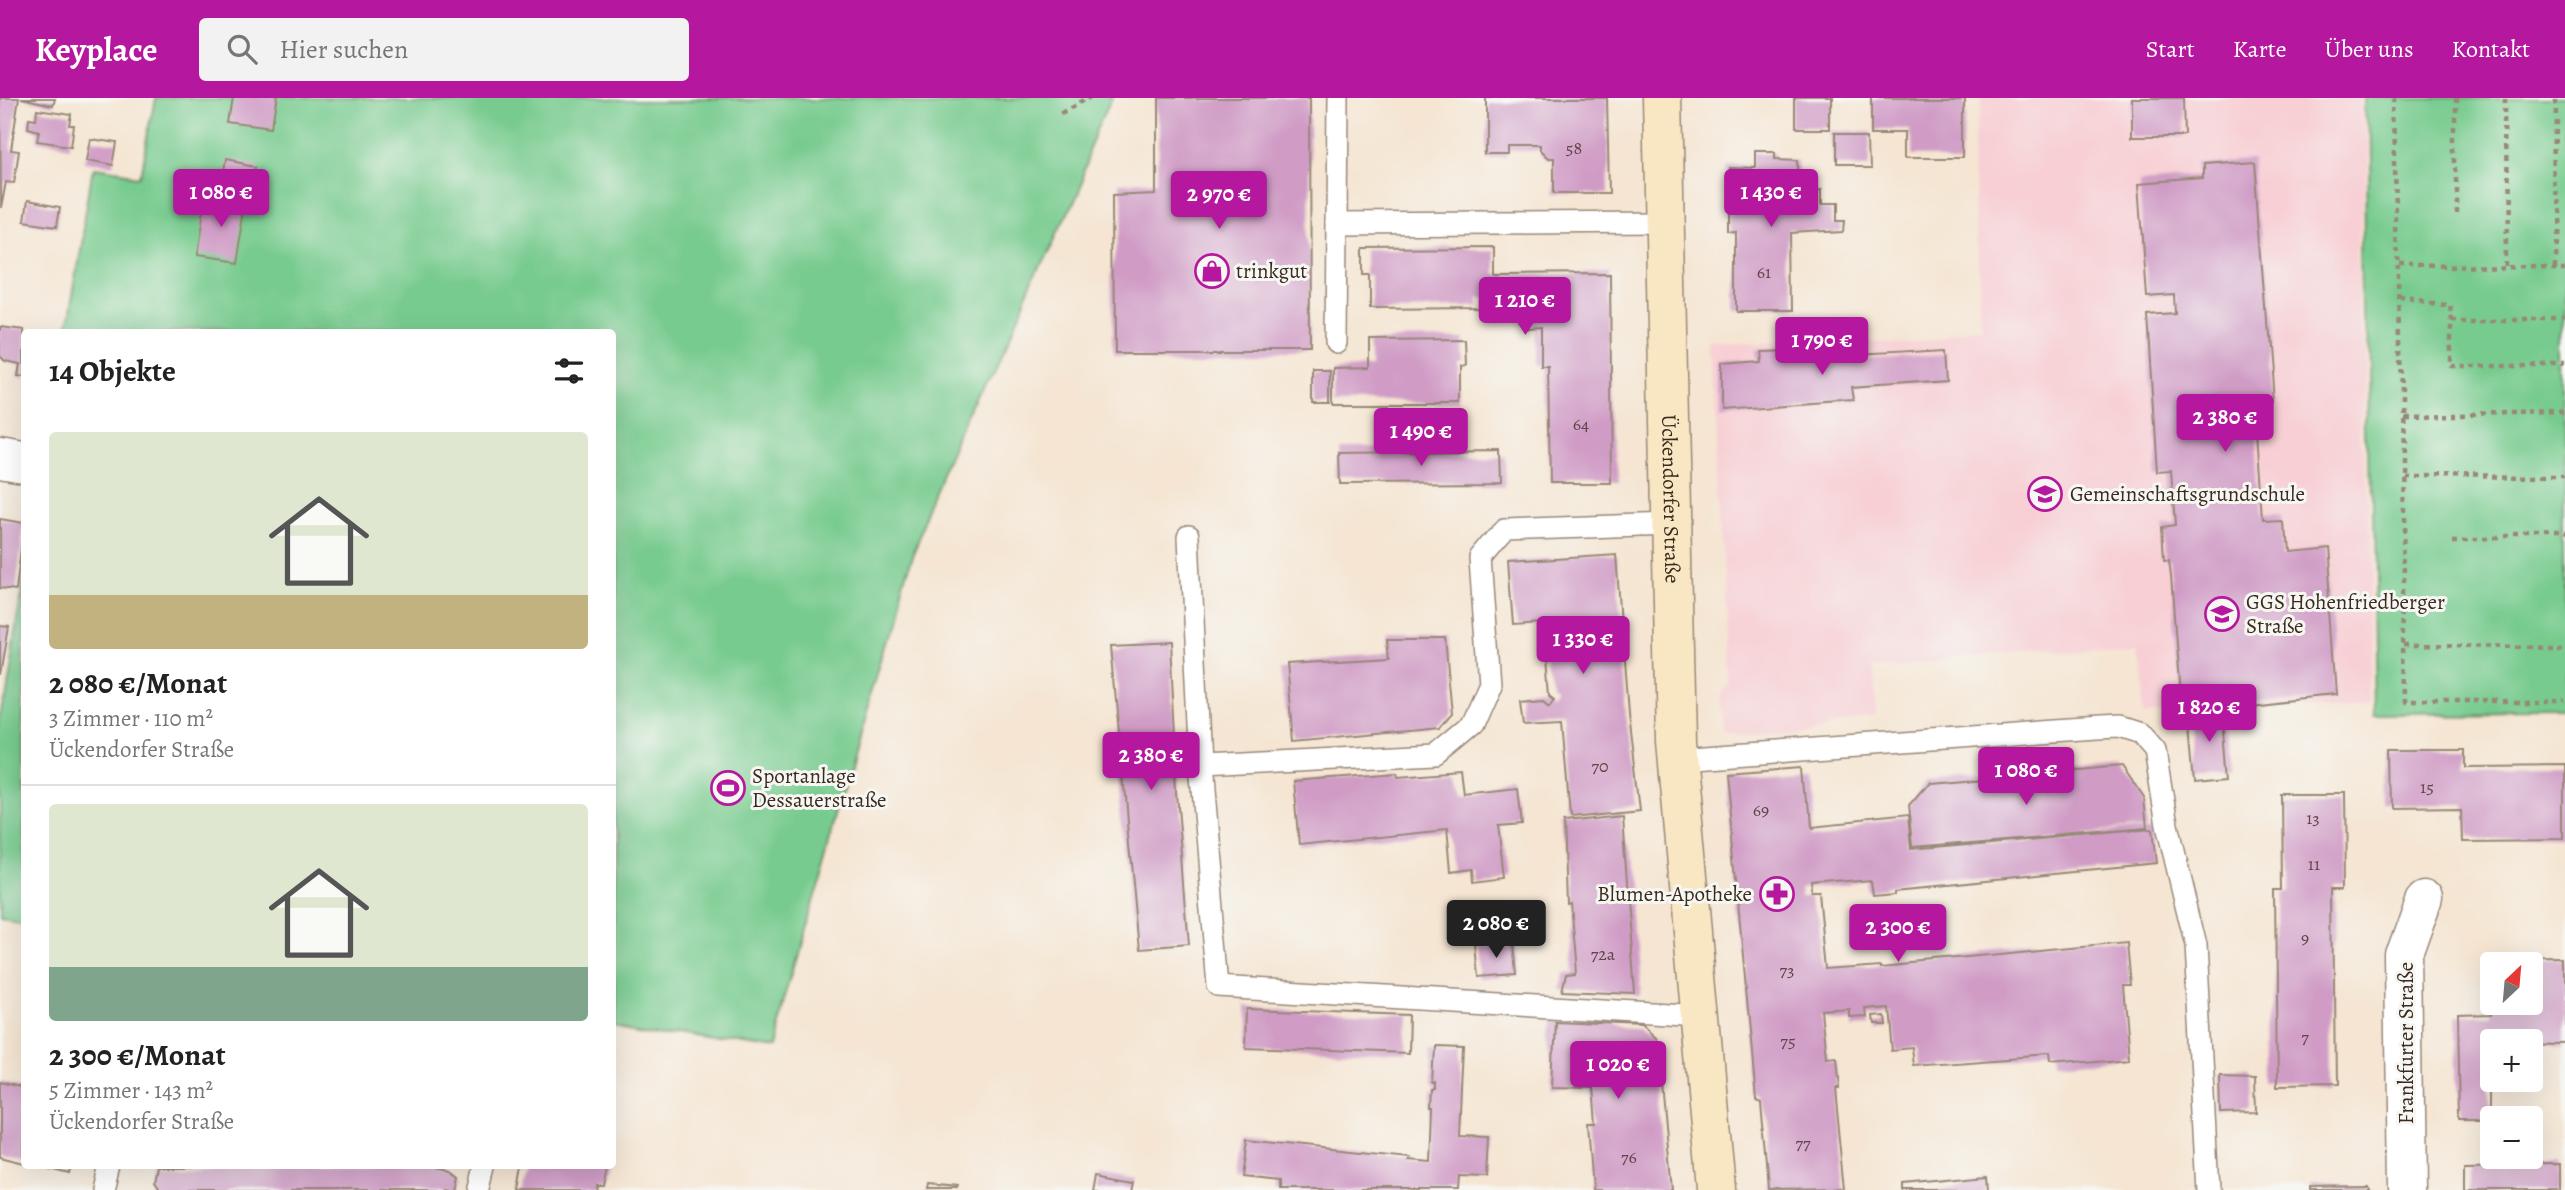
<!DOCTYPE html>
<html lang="de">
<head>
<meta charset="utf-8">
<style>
  :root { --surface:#fff; --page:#f2f2f2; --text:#222; --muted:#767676; --line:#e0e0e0; --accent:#b5179e }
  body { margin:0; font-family:Alegreya,serif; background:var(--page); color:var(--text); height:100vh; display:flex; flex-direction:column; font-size:26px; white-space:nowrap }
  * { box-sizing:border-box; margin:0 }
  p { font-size:23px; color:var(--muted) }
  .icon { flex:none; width:38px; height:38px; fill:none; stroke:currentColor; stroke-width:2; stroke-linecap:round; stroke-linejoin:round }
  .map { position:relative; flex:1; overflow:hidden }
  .drawer { position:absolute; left:21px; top:231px; width:595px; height:840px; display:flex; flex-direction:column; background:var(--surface); border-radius:7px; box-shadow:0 7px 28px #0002 }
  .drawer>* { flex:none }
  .needle { width:46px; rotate:26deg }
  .fabs { position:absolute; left:2480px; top:854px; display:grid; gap:14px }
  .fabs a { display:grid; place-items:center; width:63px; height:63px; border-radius:7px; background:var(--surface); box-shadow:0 7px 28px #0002; font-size:35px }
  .price { position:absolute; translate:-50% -60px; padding:0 16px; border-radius:7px; background:var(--accent); color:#fff; font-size:23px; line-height:46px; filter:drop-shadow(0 2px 4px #0008) }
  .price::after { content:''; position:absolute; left:50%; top:42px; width:21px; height:16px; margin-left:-10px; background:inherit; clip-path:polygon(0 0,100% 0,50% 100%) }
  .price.selected { background:#222; color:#fff }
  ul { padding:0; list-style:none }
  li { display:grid; align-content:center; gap:14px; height:371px; padding:0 28px }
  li+li { border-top:2px solid var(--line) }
  li span { display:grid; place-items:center; height:217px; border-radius:7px; color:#555 }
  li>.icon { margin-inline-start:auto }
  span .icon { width:126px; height:126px; fill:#fffc; stroke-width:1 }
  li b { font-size:30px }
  h2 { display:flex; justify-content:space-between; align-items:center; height:84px; padding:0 28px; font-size:30px }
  header { display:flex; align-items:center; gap:42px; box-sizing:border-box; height:98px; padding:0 35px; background:var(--accent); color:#fff }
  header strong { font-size:33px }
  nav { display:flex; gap:38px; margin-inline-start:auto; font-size:24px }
  .search { width:490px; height:63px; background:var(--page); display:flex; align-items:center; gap:18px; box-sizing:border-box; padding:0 24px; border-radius:7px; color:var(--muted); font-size:26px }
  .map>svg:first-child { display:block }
  .built { fill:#f7cfd4 }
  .green { fill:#77cb8e; stroke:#597a56; stroke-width:2 }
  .building { fill:#d09cc6 }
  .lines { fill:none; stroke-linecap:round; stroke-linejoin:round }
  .lane-casing { stroke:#988878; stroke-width:24 }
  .street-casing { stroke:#988878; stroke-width:41 }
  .secondary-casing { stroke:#988878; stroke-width:41 }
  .path { stroke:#988878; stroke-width:4.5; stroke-dasharray:5 5; stroke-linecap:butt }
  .lane { stroke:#fff; stroke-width:21 }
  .street { stroke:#fff; stroke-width:38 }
  .secondary { stroke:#f9e7c3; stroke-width:38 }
  .labels { text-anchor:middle; stroke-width:6; stroke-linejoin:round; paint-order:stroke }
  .number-label { font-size:18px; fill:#604648 }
  .poi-label { font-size:21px; fill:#3b2a1e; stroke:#f6f6f2; text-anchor:start }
  .street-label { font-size:21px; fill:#3b2a1e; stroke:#f6f6f2 }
</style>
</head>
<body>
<header>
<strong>Keyplace</strong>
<div class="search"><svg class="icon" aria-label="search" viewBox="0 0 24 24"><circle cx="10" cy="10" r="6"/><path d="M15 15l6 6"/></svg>Hier suchen</div>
<nav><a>Start</a><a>Karte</a><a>Über uns</a><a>Kontakt</a></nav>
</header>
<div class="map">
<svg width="2565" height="1092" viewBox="0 0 2565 1092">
  <rect width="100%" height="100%" fill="#f6f6f2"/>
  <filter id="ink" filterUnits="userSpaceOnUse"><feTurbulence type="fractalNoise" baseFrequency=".0143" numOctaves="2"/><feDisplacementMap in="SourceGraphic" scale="14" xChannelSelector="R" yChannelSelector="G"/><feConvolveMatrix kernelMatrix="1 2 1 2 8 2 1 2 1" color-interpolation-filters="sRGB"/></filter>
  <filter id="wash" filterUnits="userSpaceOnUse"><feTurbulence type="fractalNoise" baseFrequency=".00686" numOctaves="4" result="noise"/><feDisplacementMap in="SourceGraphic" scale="28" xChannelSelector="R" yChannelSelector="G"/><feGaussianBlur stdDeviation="1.57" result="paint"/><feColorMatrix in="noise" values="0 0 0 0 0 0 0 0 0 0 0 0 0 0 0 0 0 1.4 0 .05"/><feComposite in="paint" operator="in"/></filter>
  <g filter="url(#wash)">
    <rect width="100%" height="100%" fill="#f5e5d2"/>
    <!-- built -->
    <path class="built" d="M1978,0h384l7,604 -224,11 -7,-71 -269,24 3,54 -152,13 -1,-34 12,-14 -16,-339 265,-16z"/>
    <!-- green -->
    <g class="green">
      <path d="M156,0h941l15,6 -200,452 -143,492 -156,-28 -1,-688h-547l28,-164 49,7z"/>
      <path d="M2365,0h200v615l-191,1z"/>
      <path d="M24,480v339l-24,-4v-188z"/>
    </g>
    <g id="blocks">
      <!-- building -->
      <g class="building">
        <path d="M0,0h19l-8,52 8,1 -5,32 -8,-1 -5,26z"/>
        <path d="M21,0h34l-2,7z"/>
        <path d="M234,0h42l-5,32 -41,-6z"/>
        <path d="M1156,0h153l1,252h-195l-1,-158 42,-2z"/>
        <path d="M1485,0h122l2,95h-55v-35h-6l-8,-8v-5h-33v7h-22z"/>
        <rect x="1796" y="0" width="34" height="31"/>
        <path d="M1873,0h92v59h-57v-28h-35z"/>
        <path d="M2132,0h52l1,39h-53z"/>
        <path d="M37,11l35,5 -2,11h4l-3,21 -34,-5 2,-10 -11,-3 1,-10 7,1z"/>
        <path d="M1834,34h35l1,33h-36z"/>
        <path d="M89,40l28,4 -4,24 -28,-5z"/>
        <path d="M1755,56h22v5l23,1 1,30 19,-1v16h13v15h9l-1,10 -49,3 1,78h-57v-78l-8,1v-67l27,1z"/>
        <path d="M225,62l33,6 -3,17 -33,-6z"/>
        <path d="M2255,64l18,239 -18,1 8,117 20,-1 2,34 40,-4 11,146 -155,16 -10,-134 -2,-16h-5l-2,-33 13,-2 -4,-54 -14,1 -10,-157 28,-2 -1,-18 -27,2 -8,-114 63,-5v-12z"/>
        <path d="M210,95l37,6 -10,64 -43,-6 8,-51 6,1z"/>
        <path d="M27,103l33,6 -3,19 -33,-5z"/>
        <path d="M1493,149v27l117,-1 2,210h-62l-2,-117h-7v-39l-13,1 -1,-36 -17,10 -31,-3v9l-109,1v-34h-6v-27z"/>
        <path d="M0,229l24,3v47l-6,-1 2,-12 -15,-3 -5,-5z"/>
        <path d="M1464,242l1,26 -5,1v36h-127v-35l37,-1v-26z"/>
        <path d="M1784,250l1,11 161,-9 2,30 -97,7 2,13 -131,10v-46l37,-3 -1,-12z"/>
        <rect x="1313" y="273" width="17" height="31"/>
        <path d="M1501,353l1,32 -162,1 -1,-31z"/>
        <path d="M0,421l24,4 -8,67 -16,-2z"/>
        <path d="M1617,457l12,160 11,96 -70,7 -8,-97 -39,2 -3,-24 24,-2 6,5 5,-6 -5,-4 -4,-46 14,-1 -2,-23 -45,3 -5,-63z"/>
        <path d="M0,528l9,1 -8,47h-1z"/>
        <path d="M1387,542h58l7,73 -12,14 -146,14 -7,-77 102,-6z"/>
        <path d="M1169,544l8,151 12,153 -50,4 -28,-305z"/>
        <path d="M2223,612l6,66 -34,3 -6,-66z"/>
        <path d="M2391,652h72v18l102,-1v71l-102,1 -1,-32 -70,1z"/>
        <path d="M1804,668l5,62 99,-10 3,32 241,-21 4,34 -258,26v3l-23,2 -2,-14 -62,5 1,11h9l7,72 54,-4v2l244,-23 4,42h-7l6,73 -79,7 -1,-9 -135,10 -2,-19 -22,2 -4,-43 -22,2 1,9 -16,1v-7l-26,2 5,49 8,-1 3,27h-3l10,101 -77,1 -8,-92 -5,-2 -30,-324z"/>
        <path d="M2122,668l22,32 3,30 -235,20 -4,-42 20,-23z"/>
        <path d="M1461,674l3,23 54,-6 4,34 -24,2 6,52 -32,4 -1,-11 -20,3 -4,-43 -148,15 -6,-64 104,-8 1,4z"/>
        <path d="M2282,697h62l1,92h-12l2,199 -58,1 -2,-199h8z"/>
        <path d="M1622,718l13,178 -73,-3 4,-17 9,-1 -6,-72 -3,1 -3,-80z"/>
        <path d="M1514,844l3,33 -38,3 -3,-33z"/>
        <path d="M2565,862v82l-73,-1v80h-33l-2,-106 34,-1v-11h39v-39h-39v-3z"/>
        <path d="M1247,911l162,6 -1,38 -162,-6z"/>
        <path d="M1881,916l1,9h-11l-1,-8z"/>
        <path d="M1555,923l87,4 15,14 14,151h-78l-5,-67h8l-3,-35 -41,-1z"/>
        <path d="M1434,947l30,1 -4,90 29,1 -2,41 -28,-1 -1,13h-180v-9l-37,-4 5,-37 163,17 -1,3 23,2 2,-55h-2l1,-17h3v-7h-3z"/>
        <path d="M2220,977l35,1 1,36 -35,1z"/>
        <path d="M0,984l24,6v75l-24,-6z"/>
        <path d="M2560,1066v26h-95v-25z"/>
        <path d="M39,1068h33l-2,8z"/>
        <path d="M156,1068h272l22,4 8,6 -3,14 -10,-2 -1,2h-285l-6,-9z"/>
        <path d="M523,1068h82l-4,17h-7l-1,7h-74z"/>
        <path d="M1098,1075l36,7 -2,10h-37z"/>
        <path d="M1988,1078l1,14h-84v-6z"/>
        <path d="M927,1087l30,3v2h-31z"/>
        <path d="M2366,1088l1,4h-57v-3z"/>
      </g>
    </g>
  </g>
  <g filter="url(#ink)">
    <use href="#blocks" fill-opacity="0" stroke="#988878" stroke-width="2"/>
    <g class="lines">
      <!-- lane casing -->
      <g class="lane-casing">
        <g id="lane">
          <path d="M1337,126l1,-126"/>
          <path d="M1336,245l1,-119 326,-2"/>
          <path d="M1670,426l-166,6 -24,29 9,125 -18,41 -35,29 -236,12 19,221 482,29"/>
          <path d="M1189,438l11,230"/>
          <path d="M1677,660l421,-30 20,-1 22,7 15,17 12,74 29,121 13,244"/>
          <path d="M103,1092l6,-24"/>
          <path d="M479,1092l6,-24"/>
        </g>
      </g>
      <!-- street casing -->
      <g class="street-casing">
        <g id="street">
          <path d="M0,360l24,4"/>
          <path d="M2407,1092l-3,-235 20,-56"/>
        </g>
      </g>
      <!-- secondary casing -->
      <g class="secondary-casing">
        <g id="secondary">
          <path id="s1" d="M1662,0l14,643 40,449"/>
        </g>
      </g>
      <!-- path -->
      <g class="path">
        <path d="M2396,0l10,604h159"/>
        <path d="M2455,0v120"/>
        <path d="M2506,0l1,167"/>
        <path d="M1063,16l30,-16"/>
        <path d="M2553,167l1,-167"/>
        <path d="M2400,168l165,-1"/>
        <path d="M2401,204l49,3 2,15v46h113"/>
        <path d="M2452,222h113"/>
        <path d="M2401,318l164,-3"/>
        <path d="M2402,378l163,1"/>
        <path d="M2452,439h113"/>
        <path d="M2406,546l159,1"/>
      </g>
      <!-- lane -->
      <use href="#lane" class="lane"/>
      <!-- street -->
      <use href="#street" class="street"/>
      <!-- secondary -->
      <use href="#secondary" class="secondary"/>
    </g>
  </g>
  <!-- icons -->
  <defs>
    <g id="shop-ring" transform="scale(1.75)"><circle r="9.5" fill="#f6f6f2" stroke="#b5179e" stroke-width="1.5"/><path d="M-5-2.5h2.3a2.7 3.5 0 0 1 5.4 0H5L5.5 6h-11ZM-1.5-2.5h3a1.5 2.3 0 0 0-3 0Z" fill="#b5179e"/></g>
    <g id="school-ring" transform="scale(1.75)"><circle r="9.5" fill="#f6f6f2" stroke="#b5179e" stroke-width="1.5"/><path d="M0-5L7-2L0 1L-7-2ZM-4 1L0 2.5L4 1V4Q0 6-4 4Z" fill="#b5179e"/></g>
    <g id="stadium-ring" transform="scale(1.75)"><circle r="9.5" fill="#f6f6f2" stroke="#b5179e" stroke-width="1.5"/><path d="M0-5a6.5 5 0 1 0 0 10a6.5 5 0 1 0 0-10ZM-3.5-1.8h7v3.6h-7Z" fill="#b5179e"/></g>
    <g id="pharmacy-ring" transform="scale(1.75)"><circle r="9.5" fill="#f6f6f2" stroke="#b5179e" stroke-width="1.5"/><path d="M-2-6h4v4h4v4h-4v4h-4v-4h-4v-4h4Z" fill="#b5179e"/></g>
  </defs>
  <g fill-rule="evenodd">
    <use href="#shop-ring" x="1212" y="173"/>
    <use href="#school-ring" x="2045" y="396"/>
    <use href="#school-ring" x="2222" y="516"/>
    <use href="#stadium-ring" x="728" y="690"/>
    <use href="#pharmacy-ring" x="1777" y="796"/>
  </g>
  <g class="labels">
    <!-- number labels -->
    <g class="number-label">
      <text x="1574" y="56">58</text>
      <text x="1764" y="180">61</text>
      <text x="1581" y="332">64</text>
      <text x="1600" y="674">70</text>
      <text x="2427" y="695">15</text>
      <text x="1761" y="718">69</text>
      <text x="2313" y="726">13</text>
      <text x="2314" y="772">11</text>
      <text x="2305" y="846">9</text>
      <text x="1603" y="862">72a</text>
      <text x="1787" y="878">73</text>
      <text x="2305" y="945">7</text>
      <text x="1788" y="949">75</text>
      <text x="1803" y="1051">77</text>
      <text x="1629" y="1065">76</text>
    </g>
    <!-- poi labels -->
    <g class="poi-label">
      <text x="1236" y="180">trinkgut</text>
      <text x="2070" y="403">Gemeinschaftsgrundschule</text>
      <text x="2246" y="511">GGS Hohenfriedberger<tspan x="2246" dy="24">Straße</tspan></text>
      <text x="752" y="685">Sportanlage<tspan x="752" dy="24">Dessauerstraße</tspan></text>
      <text x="1752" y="803" text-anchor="end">Blumen-Apotheke</text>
    </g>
    <!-- street labels -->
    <g class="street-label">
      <text dy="7" stroke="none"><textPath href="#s1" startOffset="401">Ückendorfer Straße</textPath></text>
      <text transform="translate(2406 945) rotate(-90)" y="7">Frankfurter Straße</text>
    </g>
  </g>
</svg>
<div class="fabs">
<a><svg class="needle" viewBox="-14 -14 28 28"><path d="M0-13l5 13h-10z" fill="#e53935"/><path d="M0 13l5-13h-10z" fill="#767676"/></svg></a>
<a>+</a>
<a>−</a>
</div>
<b class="price" style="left:221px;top:131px">1 080 €</b>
<b class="price" style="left:1771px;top:131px">1 430 €</b>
<b class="price" style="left:1219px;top:133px">2 970 €</b>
<b class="price" style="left:1525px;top:239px">1 210 €</b>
<b class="price" style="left:1822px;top:279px">1 790 €</b>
<b class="price" style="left:2225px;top:356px">2 380 €</b>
<b class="price" style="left:1421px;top:370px">1 490 €</b>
<b class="price" style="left:1583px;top:578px">1 330 €</b>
<b class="price" style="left:2209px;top:646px">1 820 €</b>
<b class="price" style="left:1151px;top:694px">2 380 €</b>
<b class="price" style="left:2026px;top:709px">1 080 €</b>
<b class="price selected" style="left:1496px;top:862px">2 080 €</b>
<b class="price" style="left:1898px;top:866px">2 300 €</b>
<b class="price" style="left:1618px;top:1003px">1 020 €</b>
<section class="drawer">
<h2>14 Objekte<svg class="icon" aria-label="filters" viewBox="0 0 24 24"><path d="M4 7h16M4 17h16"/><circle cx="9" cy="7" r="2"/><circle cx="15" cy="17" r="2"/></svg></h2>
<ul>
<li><span style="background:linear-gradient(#dfe7d0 75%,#c2b280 0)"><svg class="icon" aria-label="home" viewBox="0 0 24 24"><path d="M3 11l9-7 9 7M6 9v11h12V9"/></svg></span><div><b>2 080 €/Monat</b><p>3 Zimmer · 110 m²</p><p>Ückendorfer Straße</p></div></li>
<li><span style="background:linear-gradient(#dfe7d0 75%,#7fa58c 0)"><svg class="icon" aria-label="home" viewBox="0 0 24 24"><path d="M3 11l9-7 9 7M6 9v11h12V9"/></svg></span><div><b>2 300 €/Monat</b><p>5 Zimmer · 143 m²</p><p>Ückendorfer Straße</p></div></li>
</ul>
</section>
</div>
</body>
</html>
